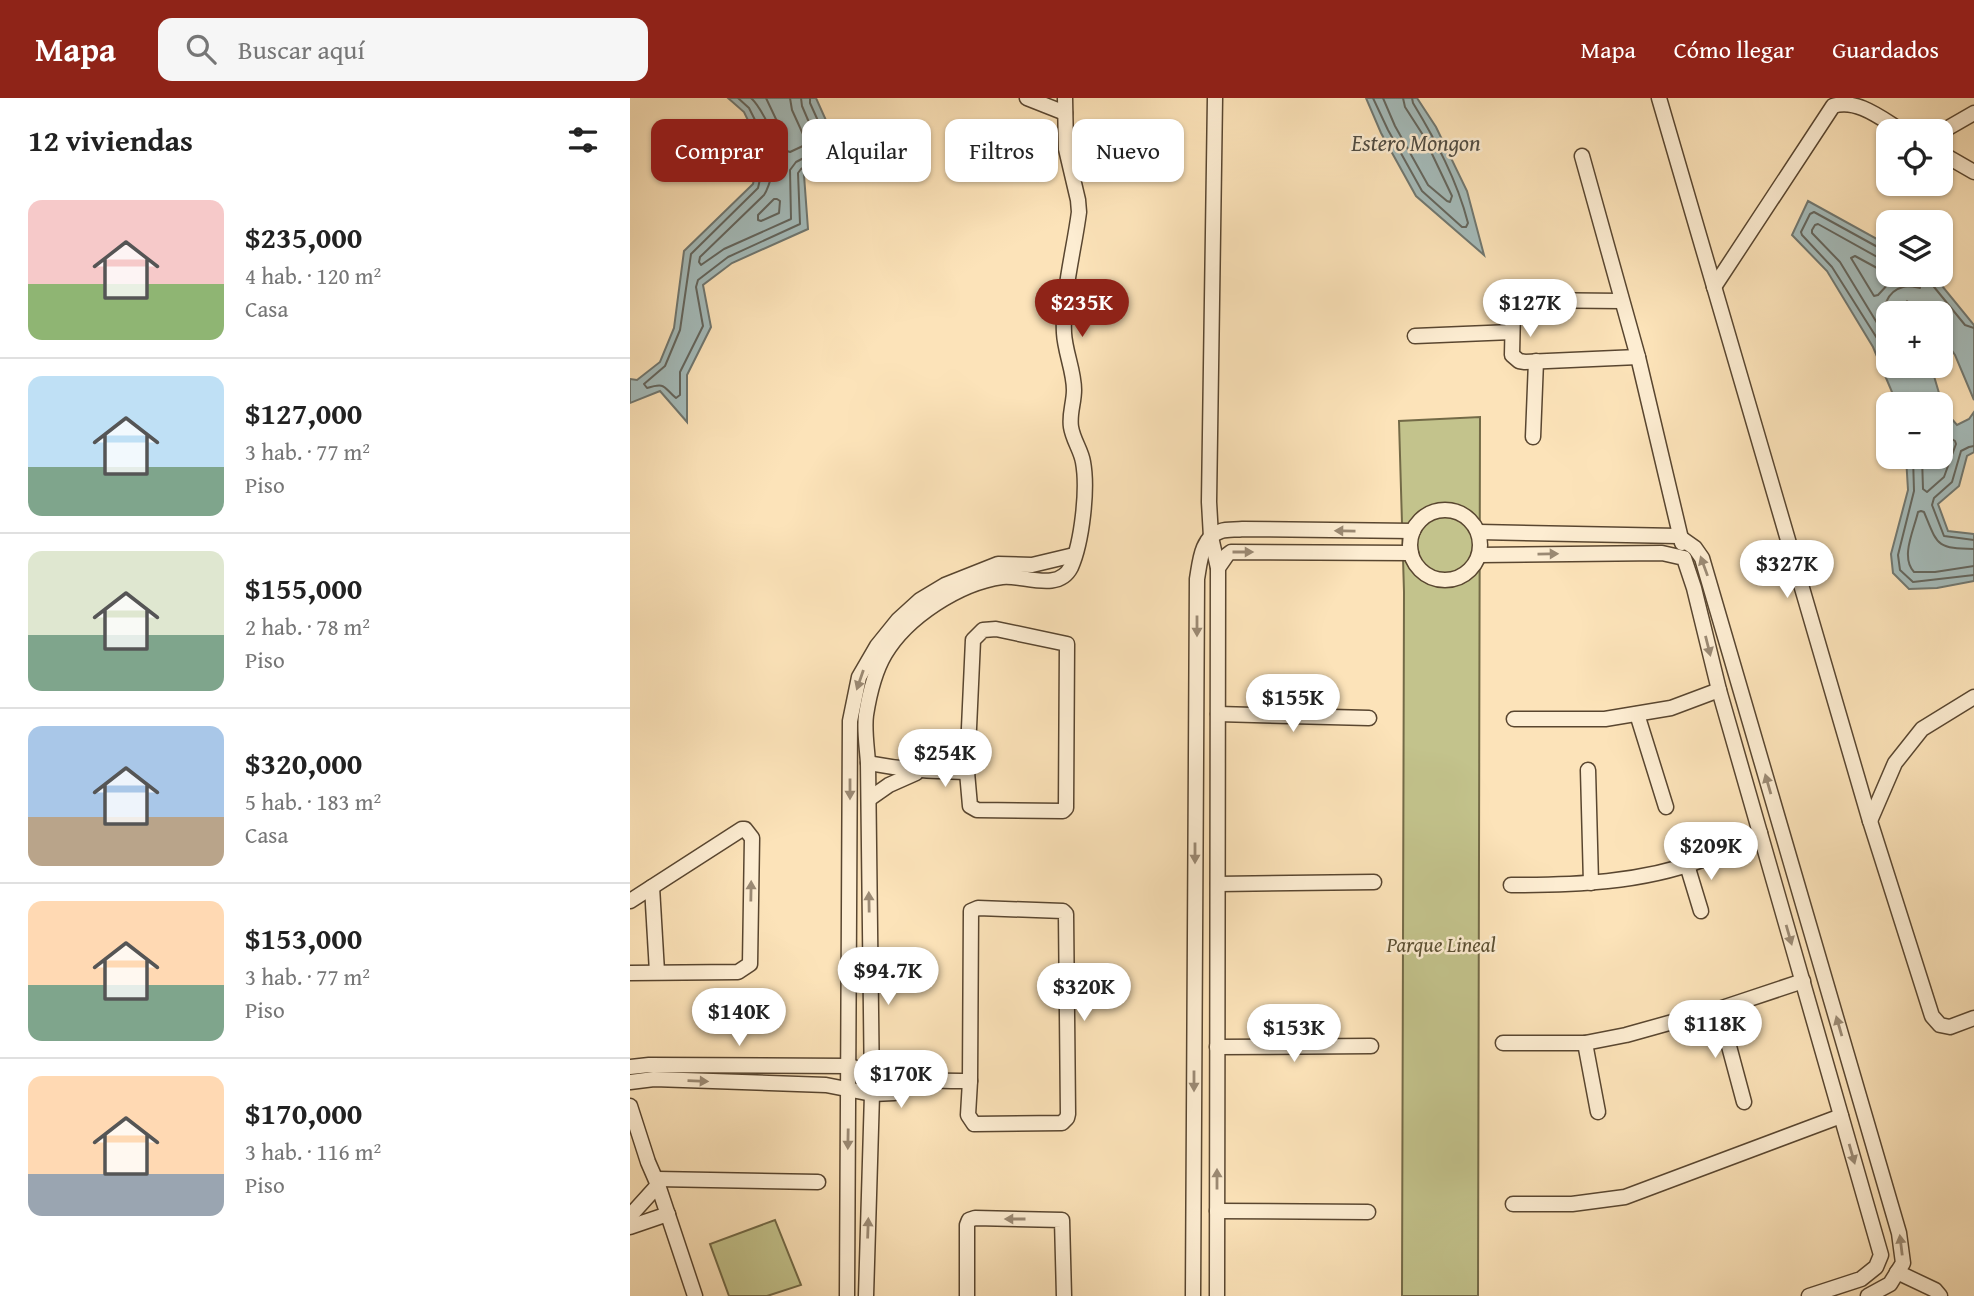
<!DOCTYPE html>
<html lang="es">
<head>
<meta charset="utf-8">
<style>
  :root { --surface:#fff; --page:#f6f6f6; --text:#222; --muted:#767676; --line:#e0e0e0; --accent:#8f2418 }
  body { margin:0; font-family:"Gentium Book Plus",serif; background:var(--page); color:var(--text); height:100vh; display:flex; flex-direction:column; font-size:26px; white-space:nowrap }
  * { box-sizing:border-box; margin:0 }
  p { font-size:23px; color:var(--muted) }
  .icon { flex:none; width:38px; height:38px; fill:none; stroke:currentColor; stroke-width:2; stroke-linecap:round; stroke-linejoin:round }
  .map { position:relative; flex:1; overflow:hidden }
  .sheet { display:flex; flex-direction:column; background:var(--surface); width:630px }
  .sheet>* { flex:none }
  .guide { position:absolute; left:21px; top:21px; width:665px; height:63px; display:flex; gap:14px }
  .controls { position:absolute; left:1246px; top:21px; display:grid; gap:14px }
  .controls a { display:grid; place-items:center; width:77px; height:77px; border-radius:14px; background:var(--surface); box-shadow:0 2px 5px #0004; font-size:35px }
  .price { position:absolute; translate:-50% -60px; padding:0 16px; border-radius:24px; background:#fff; color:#222; font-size:23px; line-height:46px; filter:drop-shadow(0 2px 4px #0008) }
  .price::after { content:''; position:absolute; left:50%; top:42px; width:21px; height:16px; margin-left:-10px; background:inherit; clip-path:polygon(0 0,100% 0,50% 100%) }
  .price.current { background:var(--accent); color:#fff }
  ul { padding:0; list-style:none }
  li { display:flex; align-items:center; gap:21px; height:175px; padding:0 28px }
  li+li { border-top:2px solid var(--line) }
  li span { display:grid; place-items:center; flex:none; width:196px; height:140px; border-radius:14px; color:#555 }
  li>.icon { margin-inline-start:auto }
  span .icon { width:84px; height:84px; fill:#fffc; stroke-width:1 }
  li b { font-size:30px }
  h2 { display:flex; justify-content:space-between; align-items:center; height:84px; padding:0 28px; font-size:30px }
  .chip { padding:0 24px; border-radius:14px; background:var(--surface); box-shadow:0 2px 5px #0004; font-size:24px; line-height:63px }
  .chip.current { background:var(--accent); color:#fff }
  header { display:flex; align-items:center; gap:42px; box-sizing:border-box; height:98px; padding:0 35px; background:var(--accent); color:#fff }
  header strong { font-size:33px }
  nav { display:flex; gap:38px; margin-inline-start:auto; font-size:24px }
  .search { width:490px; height:63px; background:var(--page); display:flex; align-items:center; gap:18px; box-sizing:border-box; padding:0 24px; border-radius:14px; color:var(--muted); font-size:26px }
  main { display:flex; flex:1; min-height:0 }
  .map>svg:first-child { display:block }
  .green { fill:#c3c38c; stroke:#736a47; stroke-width:2 }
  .water { fill:#a4bbba; stroke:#707770; stroke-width:2 }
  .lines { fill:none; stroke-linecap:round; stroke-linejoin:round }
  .shore { stroke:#64665e; stroke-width:2 }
  .minor-casing { stroke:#594630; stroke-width:17 }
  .minor { stroke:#fdedd2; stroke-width:14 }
  .oneway { fill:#9b8a74 }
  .labels { text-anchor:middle; stroke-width:5; stroke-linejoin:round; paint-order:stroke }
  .park-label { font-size:21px; font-style:italic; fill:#5b4f32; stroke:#fdedd2 }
  .water-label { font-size:23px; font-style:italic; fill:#504c42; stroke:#fdedd2 }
</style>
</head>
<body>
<header>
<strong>Mapa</strong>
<div class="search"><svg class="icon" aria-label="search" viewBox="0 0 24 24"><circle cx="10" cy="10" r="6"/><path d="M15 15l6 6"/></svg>Buscar aquí</div>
<nav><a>Mapa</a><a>Cómo llegar</a><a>Guardados</a></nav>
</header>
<main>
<section class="sheet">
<h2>12 viviendas<svg class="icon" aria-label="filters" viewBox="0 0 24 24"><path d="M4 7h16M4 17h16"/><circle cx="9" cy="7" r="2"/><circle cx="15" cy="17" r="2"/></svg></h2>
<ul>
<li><span style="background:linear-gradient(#f6c9c9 60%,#8fb573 0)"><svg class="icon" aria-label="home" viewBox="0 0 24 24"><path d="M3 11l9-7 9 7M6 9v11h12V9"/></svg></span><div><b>$235,000</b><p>4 hab. · 120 m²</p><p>Casa</p></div></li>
<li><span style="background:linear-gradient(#bfe0f5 65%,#7fa58c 0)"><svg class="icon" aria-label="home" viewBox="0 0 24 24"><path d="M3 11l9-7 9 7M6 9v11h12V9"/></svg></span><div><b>$127,000</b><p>3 hab. · 77 m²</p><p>Piso</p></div></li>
<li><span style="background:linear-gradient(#dfe7d0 60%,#7fa58c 0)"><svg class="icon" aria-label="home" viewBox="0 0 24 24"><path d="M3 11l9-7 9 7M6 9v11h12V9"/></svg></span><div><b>$155,000</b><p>2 hab. · 78 m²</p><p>Piso</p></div></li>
<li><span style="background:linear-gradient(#a9c7e8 65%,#b9a48a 0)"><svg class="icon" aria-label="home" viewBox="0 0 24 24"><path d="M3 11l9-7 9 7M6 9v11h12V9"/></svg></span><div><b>$320,000</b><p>5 hab. · 183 m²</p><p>Casa</p></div></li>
<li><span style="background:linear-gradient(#ffd9b3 60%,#7fa58c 0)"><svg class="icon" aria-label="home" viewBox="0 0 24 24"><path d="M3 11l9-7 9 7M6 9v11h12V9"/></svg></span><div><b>$153,000</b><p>3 hab. · 77 m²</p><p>Piso</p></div></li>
<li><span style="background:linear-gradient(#ffd9b3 70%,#9aa5b1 0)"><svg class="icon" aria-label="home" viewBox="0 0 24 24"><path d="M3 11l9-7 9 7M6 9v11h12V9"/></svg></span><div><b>$170,000</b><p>3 hab. · 116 m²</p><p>Piso</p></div></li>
</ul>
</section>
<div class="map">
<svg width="1344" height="1198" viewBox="0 0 1344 1198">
  <rect width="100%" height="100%" fill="#fce3b9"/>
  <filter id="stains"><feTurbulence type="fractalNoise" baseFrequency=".00286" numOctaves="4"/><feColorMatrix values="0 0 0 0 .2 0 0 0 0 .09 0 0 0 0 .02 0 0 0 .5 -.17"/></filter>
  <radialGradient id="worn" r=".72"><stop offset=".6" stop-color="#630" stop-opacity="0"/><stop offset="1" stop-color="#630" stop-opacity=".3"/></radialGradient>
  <!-- green -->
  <g class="green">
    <path d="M850,319l-2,879h-76l2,-704 -5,-171z"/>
    <path d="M145,1122l26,65 -34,11h-38l-19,-52z"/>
  </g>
  <!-- water -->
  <g class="water">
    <path d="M98,0h88l26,58 -38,19 4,54 -76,34 -29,22 8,42 -24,48v47l-27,-31 -30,12v-24l7,1 23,-18 14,-34 10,-77 69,-67 8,-37 -17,-35z"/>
    <path d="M736,0h51l19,29 31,64 17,64 -68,-59 -35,-63z"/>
    <path d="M1178,103l80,44v30l46,1 40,49v75l-19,-45 -14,-20v-22h-19l-15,-12 -9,10 1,2h-11v53h43l13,44 13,15 12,-6 5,-7v40l-7,4 -8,30 -21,18 10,27 26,3v47l-37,7 -28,1 -16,-16 -2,-19 17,-64 -2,-33h35v-53h-44l-24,-57 -46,-76 -35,-36z"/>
  </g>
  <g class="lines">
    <!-- shore -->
    <g class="shore">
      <path d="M108,0l11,10 18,36v5l-9,39 -67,66 -11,76 -15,36 -21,18 3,4c19,-6 16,-1 29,10l4,-3v-23l23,-46 -7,-39 2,-7 30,-23 72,-33 -2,-51 3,-4 29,-15 2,-2 -22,-49v-5"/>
      <path d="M121,0c8,7 25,38 25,49 1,11 -6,39 -12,48l-64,62 -1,5 2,3 23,-16 67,-30 -1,-49 6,-8 23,-12 1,-2 -18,-42 -1,-8"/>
      <path d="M136,0l18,38 3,15 3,1 15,-7 2,-2 -15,-33 -2,-12"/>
      <path d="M743,0l15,32 34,61 40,36h4l2,-4c-11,-43 -32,-82 -55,-120l-1,-5"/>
      <path d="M753,0l12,28 33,59 19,16 3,1 2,-6 -29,-61 -18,-28 -2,-9"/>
      <path d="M147,101l3,2 -1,12 -18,8 -3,-1v-5l16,-16z"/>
      <path d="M1258,152h-5l-69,-38 -4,2 -9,18 1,3 30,32 48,76 8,22"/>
      <path d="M1258,161l-9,-1 -61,-34 -3,1 -3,5v3l28,29 48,79"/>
      <path d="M1258,172l-11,-2 -22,-12 -4,2 23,38 4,-1 13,-14 17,-6"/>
      <path d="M1298,177l2,7 35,43 9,3"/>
      <path d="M1258,226c-9,-13 -1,-33 15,-37 5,-2 12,0 17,1l-1,-13"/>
      <path d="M1344,348l-5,1 -8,4 -9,31 -18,16 -2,7 12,31 30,4"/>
      <path d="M1283,359l1,34 -16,64 2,15 13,12 61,-7"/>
      <path d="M1292,359l1,32 4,3 17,-15 12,-33 -1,-3 -8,-5 -6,-6"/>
      <path d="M1344,451c-38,-1 -36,-3 -50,-37l-3,-1 -3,1c-4,18 -18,45 -4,60h21l39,-6"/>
    </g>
    <!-- minor casing -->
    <g class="minor-casing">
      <g id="minor">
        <path d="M397,0l38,15"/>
        <path d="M585,0l-6,404 2,35 7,31"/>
        <path d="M1029,0l211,723 62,195 8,9 10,2 24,-9"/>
        <path d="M1311,34l33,-19"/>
        <path d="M1311,55l33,19"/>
        <path d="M952,58l56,201 44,186"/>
        <path d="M1084,189l119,-181c24,-8 49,13 69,25"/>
        <path d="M991,203l-96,-1 -9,5 -3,4 -1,46 7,6 6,1 113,-5"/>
        <path d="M785,238l97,-4"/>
        <path d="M903,339l3,-76"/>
        <circle cx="815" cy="447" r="35"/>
        <path d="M849,434l199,4 17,12 7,10 197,675 4,30 -13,21 -22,12"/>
        <path d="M849,457l183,-2 22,5 10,30 25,102 162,565 -5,12 -15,12 -52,17"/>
        <path d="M366,531l71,15 -1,164 -3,3 -86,-1 -7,-4 -3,-34 6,-132 10,-10z"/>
        <path d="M588,616l151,4"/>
        <path d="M1007,616l29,93"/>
        <path d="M884,621h91l66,-11 48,-18"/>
        <path d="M238,665c36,7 63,8 99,9"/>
        <path d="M958,672l3,113"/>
        <path d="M239,701l20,-14 27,-12"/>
        <path d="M1240,723l25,-58 27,-34 52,-32"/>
        <path d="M1057,767l14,46"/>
        <path d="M588,786l156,-2"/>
        <path d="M881,787c64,0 129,-2 191,-25 19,-7 39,-18 58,-27"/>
        <path d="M22,789l5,85"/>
        <path d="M0,803l112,-72h3l7,9 -2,126 -12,8 -108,1"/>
        <path d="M348,810l85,3 3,3 2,200 -1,4 -5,5 -88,1 -6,-9 2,-34 1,-170z"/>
        <path d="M1089,911l25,93"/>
        <path d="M873,945h82l41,-8 93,-26 84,-28"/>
        <path d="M955,945l13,69"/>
        <path d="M587,949l154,-1"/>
        <path d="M0,969l19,-2 201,1c38,14 79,15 120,15"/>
        <path d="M0,984l24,-3 172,6 46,9 22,-1 22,-12"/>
        <path d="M0,1008l18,56 10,23 37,111"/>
        <path d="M27,1081l161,3"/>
        <path d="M883,1106h59l53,-7 216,-81"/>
        <path d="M587,1113l151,1"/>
        <path d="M0,1118l28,-31"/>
        <path d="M0,1129l38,-13"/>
        <path d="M1267,1174l38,18 5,6"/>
        <path d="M217,1198l3,-575 9,-44 18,-31 21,-26 22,-20 25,-15 53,-21 34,1 42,-10"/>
        <path d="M236,1198l6,-202 -4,-331c-1,-16 -4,-33 -2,-48 3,-19 9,-44 19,-61 22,-37 74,-71 117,-77 20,-3 56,16 69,-10 11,-25 17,-78 12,-105 -2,-12 -10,-22 -12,-35 -2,-13 3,-24 3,-37 0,-19 -9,-38 -10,-57 -2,-40 10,-82 15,-121l-1,-12 -12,-51 -1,-51"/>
        <path d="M337,1198v-71l2,-5 6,-2 87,2 2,76"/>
        <path d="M563,1198l4,-717c3,-17 4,-42 24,-48 6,-2 15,-1 22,-2l170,2"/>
        <path d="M587,1198l1,-728 9,-13 4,-3 180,1"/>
      </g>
    </g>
    <!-- minor -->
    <use href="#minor" class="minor"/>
  </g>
  <!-- one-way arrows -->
  <defs><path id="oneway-solid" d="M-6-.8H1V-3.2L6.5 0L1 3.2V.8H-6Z" transform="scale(1.75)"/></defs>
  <g class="oneway">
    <use href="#oneway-solid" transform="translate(715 433) rotate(-179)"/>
    <use href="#oneway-solid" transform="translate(613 454)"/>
    <use href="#oneway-solid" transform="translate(918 456) rotate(-1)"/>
    <use href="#oneway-solid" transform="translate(1074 468) rotate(-110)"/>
    <use href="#oneway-solid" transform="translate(567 528) rotate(90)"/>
    <use href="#oneway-solid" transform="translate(1078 548) rotate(76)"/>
    <use href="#oneway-solid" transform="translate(230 582) rotate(109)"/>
    <use href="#oneway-solid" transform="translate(1138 686) rotate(-106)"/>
    <use href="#oneway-solid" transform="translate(220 691) rotate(90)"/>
    <use href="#oneway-solid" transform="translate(565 755) rotate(90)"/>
    <use href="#oneway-solid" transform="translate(121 793) rotate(-89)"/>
    <use href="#oneway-solid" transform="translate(239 804) rotate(-91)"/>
    <use href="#oneway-solid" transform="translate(1159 837) rotate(74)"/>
    <use href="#oneway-solid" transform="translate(1209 928) rotate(-106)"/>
    <use href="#oneway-solid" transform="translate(68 983) rotate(2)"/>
    <use href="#oneway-solid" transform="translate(564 983) rotate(90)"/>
    <use href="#oneway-solid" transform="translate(218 1041) rotate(91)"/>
    <use href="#oneway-solid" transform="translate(1222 1056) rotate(74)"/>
    <use href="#oneway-solid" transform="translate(587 1081) rotate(-90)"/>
    <use href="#oneway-solid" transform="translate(385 1121) rotate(-180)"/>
    <use href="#oneway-solid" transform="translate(238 1130) rotate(-88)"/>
    <use href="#oneway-solid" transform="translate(1271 1147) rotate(-97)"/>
  </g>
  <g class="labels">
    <!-- park labels -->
    <g class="park-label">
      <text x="811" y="854">Parque Lineal</text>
    </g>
    <!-- water labels -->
    <g class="water-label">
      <text x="786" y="53">Estero Mongon</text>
    </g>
  </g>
  <rect width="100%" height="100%" filter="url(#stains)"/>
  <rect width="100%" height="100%" fill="url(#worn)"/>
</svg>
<div class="controls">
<a><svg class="icon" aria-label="locate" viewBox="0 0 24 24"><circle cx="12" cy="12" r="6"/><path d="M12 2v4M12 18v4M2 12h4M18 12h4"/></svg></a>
<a><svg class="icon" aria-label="layers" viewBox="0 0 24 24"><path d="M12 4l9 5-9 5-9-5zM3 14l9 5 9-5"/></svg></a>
<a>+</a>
<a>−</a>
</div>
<b class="price current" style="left:452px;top:241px">$235K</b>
<b class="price" style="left:900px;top:241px">$127K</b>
<b class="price" style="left:1157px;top:502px">$327K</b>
<b class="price" style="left:663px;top:636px">$155K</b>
<b class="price" style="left:315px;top:691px">$254K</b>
<b class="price" style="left:1081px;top:784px">$209K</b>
<b class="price" style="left:258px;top:909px">$94.7K</b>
<b class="price" style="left:454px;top:925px">$320K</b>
<b class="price" style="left:109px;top:950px">$140K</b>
<b class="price" style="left:1085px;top:962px">$118K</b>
<b class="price" style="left:664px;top:966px">$153K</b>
<b class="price" style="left:271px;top:1012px">$170K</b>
<div class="guide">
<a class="chip current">Comprar</a>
<a class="chip">Alquilar</a>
<a class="chip">Filtros</a>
<a class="chip">Nuevo</a>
</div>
</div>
</main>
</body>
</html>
